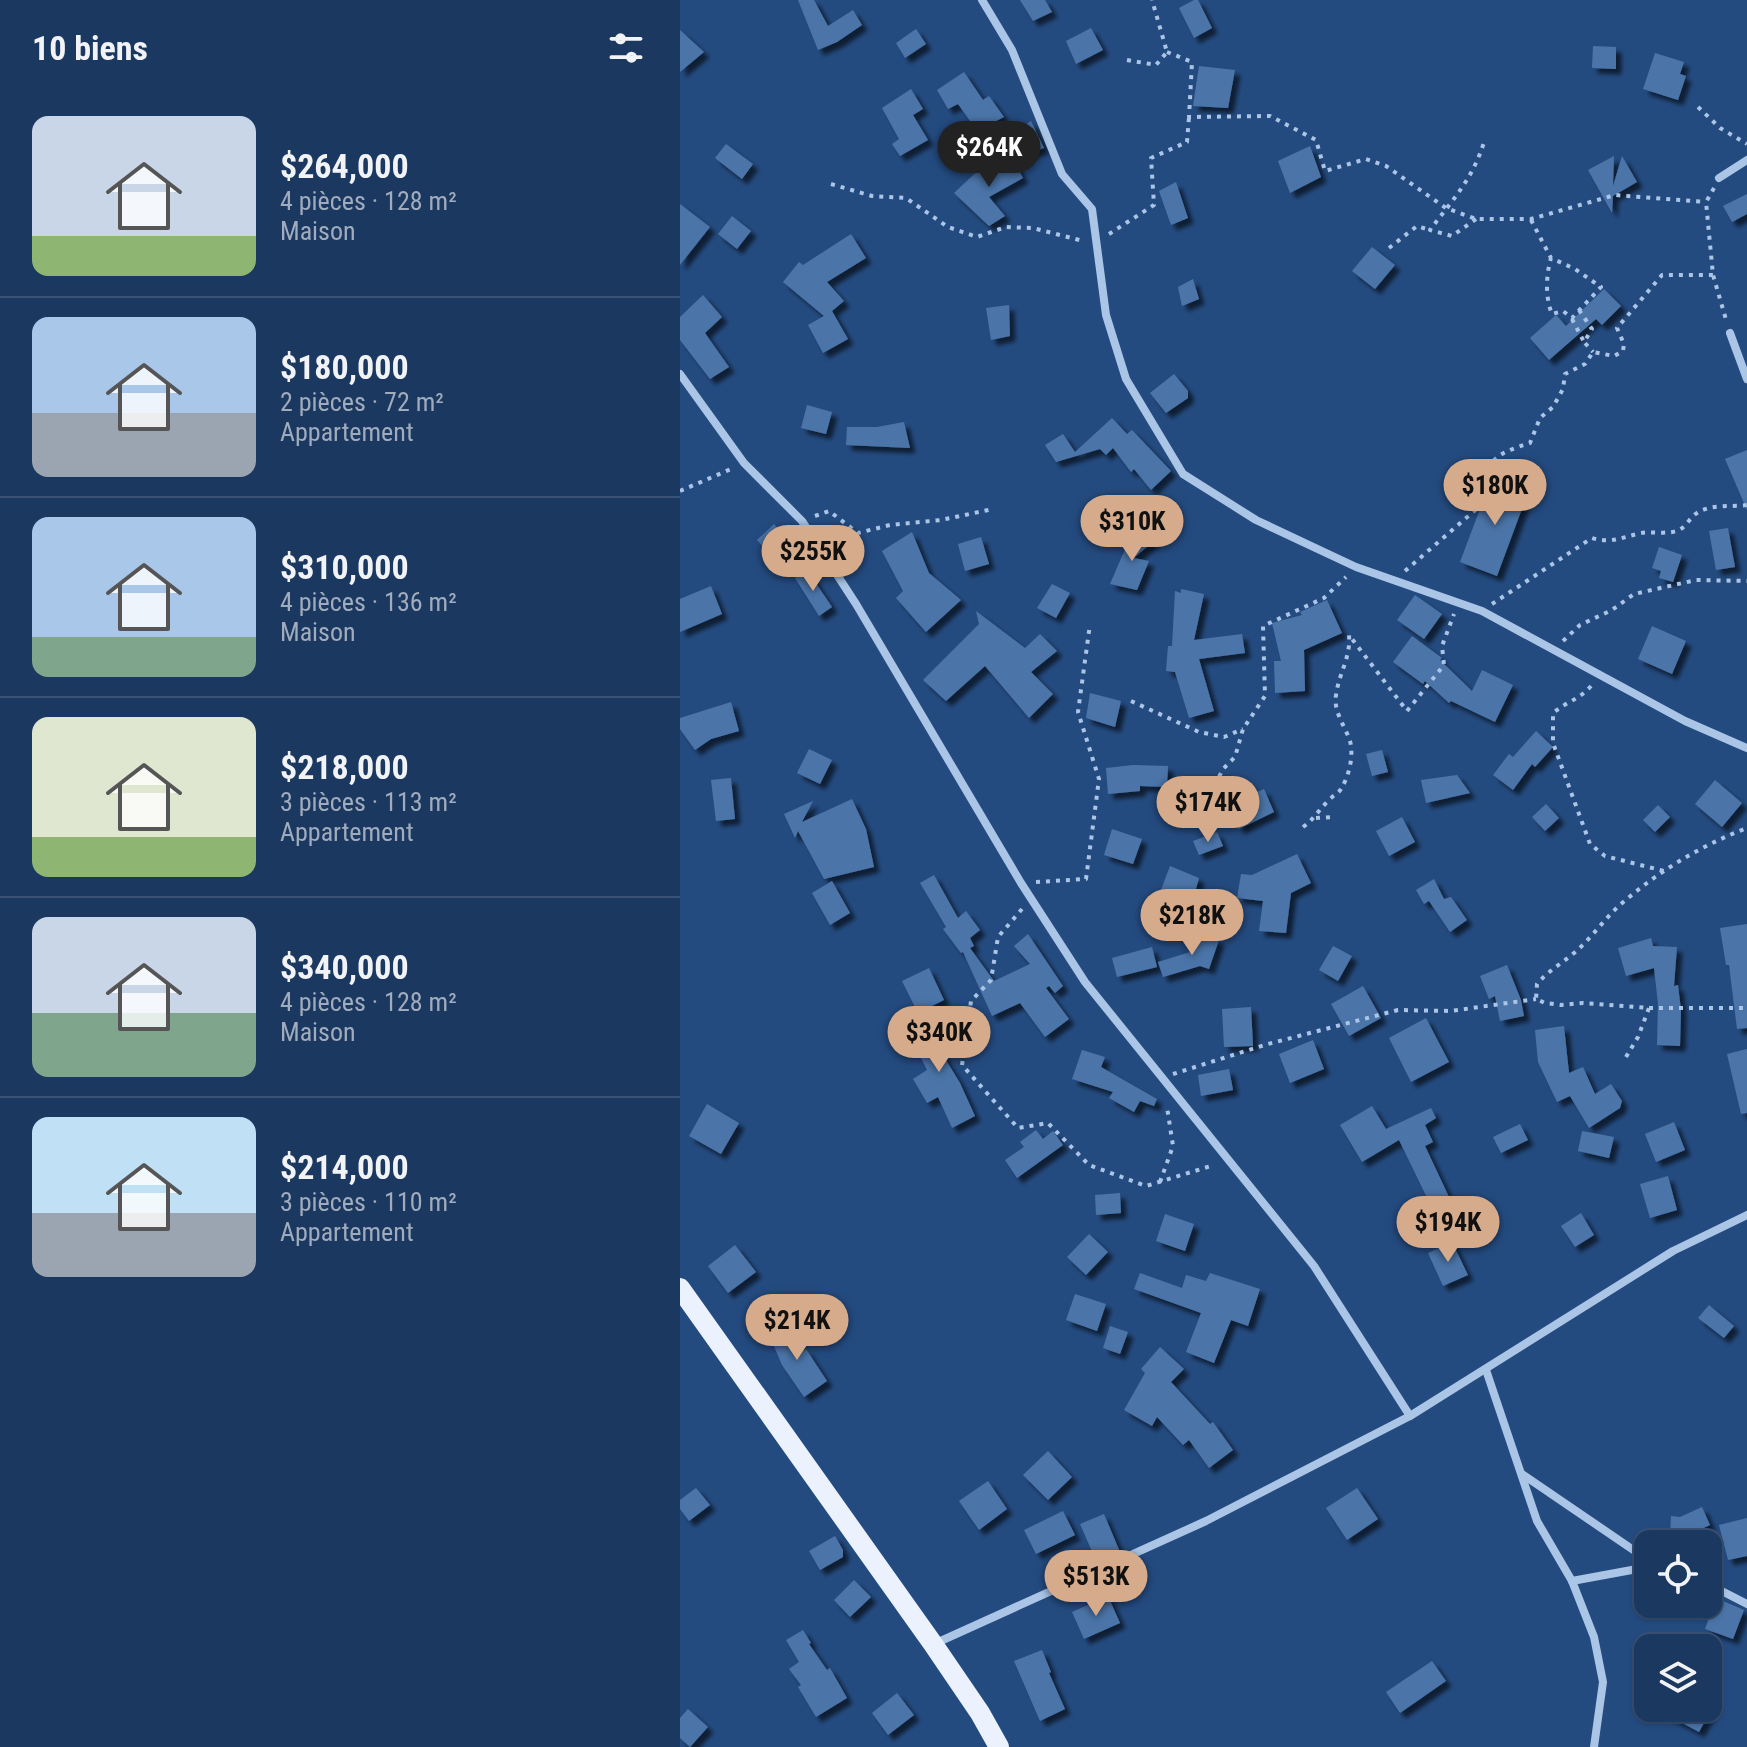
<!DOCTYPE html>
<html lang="fr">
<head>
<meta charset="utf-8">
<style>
  :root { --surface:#1b3860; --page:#284369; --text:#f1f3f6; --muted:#a0acbd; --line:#395275; --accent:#d6ab8b }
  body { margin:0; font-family:"Roboto Condensed",sans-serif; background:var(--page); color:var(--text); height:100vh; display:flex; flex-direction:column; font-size:30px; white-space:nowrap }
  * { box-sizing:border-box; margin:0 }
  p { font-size:26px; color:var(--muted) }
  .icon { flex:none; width:44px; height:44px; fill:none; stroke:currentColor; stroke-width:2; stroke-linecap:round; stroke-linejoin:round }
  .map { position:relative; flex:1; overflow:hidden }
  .sheet { display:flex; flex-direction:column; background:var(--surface); width:680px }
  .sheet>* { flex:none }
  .controls { position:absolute; left:954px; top:1530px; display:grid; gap:16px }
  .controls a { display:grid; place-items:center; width:88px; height:88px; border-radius:16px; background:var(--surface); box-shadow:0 2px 6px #0004,0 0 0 2px var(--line); font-size:40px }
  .price { position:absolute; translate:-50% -68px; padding:0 18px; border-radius:28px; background:var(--accent); color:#111; font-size:26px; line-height:52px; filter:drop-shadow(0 2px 4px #0008) }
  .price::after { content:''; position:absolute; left:50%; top:48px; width:24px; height:18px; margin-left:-12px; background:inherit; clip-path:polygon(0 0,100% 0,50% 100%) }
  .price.on { background:#222; color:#fff }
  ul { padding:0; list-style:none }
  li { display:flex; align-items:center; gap:24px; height:200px; padding:0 32px }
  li+li { border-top:2px solid var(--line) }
  li span { display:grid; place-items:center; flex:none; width:224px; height:160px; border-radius:16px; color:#555 }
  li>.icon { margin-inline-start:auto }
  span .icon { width:96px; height:96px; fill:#fffc; stroke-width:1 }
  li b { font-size:34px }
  h2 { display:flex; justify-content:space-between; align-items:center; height:96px; padding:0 32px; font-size:34px }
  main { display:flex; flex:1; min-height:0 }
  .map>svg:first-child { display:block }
  .building { fill:#4c75a9; filter:url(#shadow) }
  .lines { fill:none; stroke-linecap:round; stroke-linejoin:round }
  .path { stroke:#aac5e6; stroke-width:4; stroke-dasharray:4 6; stroke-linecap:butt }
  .street { stroke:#aac5e6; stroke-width:8 }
  .primary { stroke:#ebf2fd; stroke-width:20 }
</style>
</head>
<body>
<main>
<section class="sheet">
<h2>10 biens<svg class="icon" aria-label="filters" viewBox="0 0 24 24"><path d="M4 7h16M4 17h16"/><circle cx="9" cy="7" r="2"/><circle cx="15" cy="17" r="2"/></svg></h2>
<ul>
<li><span style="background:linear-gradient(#c9d6e8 75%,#8fb573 0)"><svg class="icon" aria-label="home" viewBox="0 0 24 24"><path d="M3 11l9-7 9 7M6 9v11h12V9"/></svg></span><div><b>$264,000</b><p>4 pièces · 128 m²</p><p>Maison</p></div></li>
<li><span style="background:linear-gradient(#a9c7e8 60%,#9aa5b1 0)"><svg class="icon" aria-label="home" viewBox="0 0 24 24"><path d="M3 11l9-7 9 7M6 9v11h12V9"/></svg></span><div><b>$180,000</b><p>2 pièces · 72 m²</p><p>Appartement</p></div></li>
<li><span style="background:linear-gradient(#a9c7e8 75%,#7fa58c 0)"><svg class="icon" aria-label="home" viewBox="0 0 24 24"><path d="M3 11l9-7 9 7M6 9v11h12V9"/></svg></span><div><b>$310,000</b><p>4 pièces · 136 m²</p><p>Maison</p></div></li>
<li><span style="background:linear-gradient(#dfe7d0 75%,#8fb573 0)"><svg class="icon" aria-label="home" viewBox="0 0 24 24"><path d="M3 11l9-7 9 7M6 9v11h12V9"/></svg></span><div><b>$218,000</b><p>3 pièces · 113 m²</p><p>Appartement</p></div></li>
<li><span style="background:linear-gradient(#c9d6e8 60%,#7fa58c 0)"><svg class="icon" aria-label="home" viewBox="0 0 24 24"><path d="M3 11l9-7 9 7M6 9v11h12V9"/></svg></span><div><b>$340,000</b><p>4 pièces · 128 m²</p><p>Maison</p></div></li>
<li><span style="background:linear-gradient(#bfe0f5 60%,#9aa5b1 0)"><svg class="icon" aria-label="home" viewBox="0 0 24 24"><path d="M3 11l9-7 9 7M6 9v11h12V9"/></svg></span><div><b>$214,000</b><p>3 pièces · 110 m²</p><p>Appartement</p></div></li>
</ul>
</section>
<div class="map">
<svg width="1067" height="1747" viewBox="0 0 1067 1747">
  <defs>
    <filter id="shadow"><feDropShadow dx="5.5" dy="5.5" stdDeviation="2" flood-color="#0009"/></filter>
  </defs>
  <rect width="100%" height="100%" fill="#244b80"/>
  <!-- building -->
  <g class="building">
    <path d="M118,0h16l14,26 25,-16 9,15 -25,17 -19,8z"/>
    <path d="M340,0h25l7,12 -19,9z"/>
    <path d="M514,0h4l14,28 -18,10 -15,-30z"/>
    <path d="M411,28l12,22 -27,14 -10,-23z"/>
    <path d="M236,29l10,15 -21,14 -9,-15z"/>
    <path d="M0,30l24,22 -24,20z"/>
    <path d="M913,46l23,1v22l-24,-1z"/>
    <path d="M975,53l29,9 -4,12 6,2 -8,24 -35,-11z"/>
    <path d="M519,66l36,4 -7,38 -35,-2z"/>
    <path d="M284,72l19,28 6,-4 15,21 -27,14 -19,-27 -10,5 -11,-19z"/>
    <path d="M231,89l12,20 -10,6 15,25 -28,16 -8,-12 7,-5 -17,-31z"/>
    <path d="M351,121l13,27 -20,7 -7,-24z"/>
    <path d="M46,144l27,20 -11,15 -27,-21z"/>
    <path d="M630,146l11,31 -31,16 -12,-32z"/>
    <path d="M331,156l12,22 -34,19 16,19 -16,10 -35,-33 31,-29 3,5z"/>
    <path d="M934,156l-1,30 9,-30 15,26 -24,14 -1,17 -24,-43z"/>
    <path d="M496,182l12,36 -17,7 -12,-34z"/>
    <path d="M1067,194v20l-15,8 -9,-16z"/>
    <path d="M0,204l30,23 -30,38z"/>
    <path d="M52,216l19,15 -14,18 -19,-15z"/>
    <path d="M171,234l15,24 -39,24 17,19 -12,10 16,28 -25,14 -15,-28 16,-9 -41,-34 16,-20 4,3z"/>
    <path d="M692,247l23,18 -20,24 -23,-18z"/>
    <path d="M513,279l6,20 -17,7 -4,-19z"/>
    <path d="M924,289l17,17 -19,19 -6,-6 -47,41 -19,-22 26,-23 10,11z"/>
    <path d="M23,295l19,22 -17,16 24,34 -19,12 -30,-39v-23z"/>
    <path d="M329,305l1,31 -19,4 -5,-32z"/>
    <path d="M494,374l14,17v7l-22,15 -16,-20z"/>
    <path d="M127,405l25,7 -6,22 -25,-6z"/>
    <path d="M432,418l15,16 5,-4 39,41 -20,19 -17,-21 -3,3 -18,-24 -7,7 -6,-6 -44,13 -11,-17 18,-11 12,18z"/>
    <path d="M224,422l6,26 -64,-3 1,-18h30z"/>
    <path d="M1067,450v60l-22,-51z"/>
    <path d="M838,471l5,35 -26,70 -37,-14 20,-53 20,8 -6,-42z"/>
    <path d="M94,524l15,17 -17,16 -15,-17z"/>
    <path d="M1048,528l7,39 -19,3 -7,-39z"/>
    <path d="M232,532l17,41 32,27 -35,32 -30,-34 7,-7 -21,-40z"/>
    <path d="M452,533l24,6 -22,19 15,3 -12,29 -27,-6z"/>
    <path d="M301,537l8,27 -24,7 -7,-27z"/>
    <path d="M979,547l23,8 -9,27 -14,-4 2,-7 -9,-3z"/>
    <path d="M127,570l25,37 -13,9 -24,-38z"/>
    <path d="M372,584l18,9 -14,25 -19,-10z"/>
    <path d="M31,586l11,28 -42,18v-33z"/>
    <path d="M501,589l23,5 -10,46 48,-6 3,19 -46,6 15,52 -25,7 -14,-46 -9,-1 2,-25h4l3,-55 6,2z"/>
    <path d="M735,595l27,19 -18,25 -27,-19z"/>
    <path d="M647,600l15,33 -38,17 1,41 -30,2 -1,-32h7l-9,-38 30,-8 -2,-3z"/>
    <path d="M296,611l49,37 15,-14 17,17 -26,21 22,22 -24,24 -44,-52 -39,35 -23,-21 56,-56z"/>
    <path d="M972,626l34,15 -14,33 -34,-15z"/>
    <path d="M732,636l30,22 -2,2 32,31 10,-21 31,15 -18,37 -44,-21 -2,2 -24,-22 -2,3 -30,-22z"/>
    <path d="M410,693l31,8 -6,26 -29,-9z"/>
    <path d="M51,702l8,29 -28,8 -16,11 -15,-21v-11z"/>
    <path d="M856,731l17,16 -18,20 -3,-3 -19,26 -20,-15 16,-21 4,3z"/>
    <path d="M129,749l23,11 -12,24 -23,-11z"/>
    <path d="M702,750l6,22 -16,4 -6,-22z"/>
    <path d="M453,765l35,1 -1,21 -27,-1v5l-32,3 -2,-26z"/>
    <path d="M777,775l13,18 -44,10 -5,-23z"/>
    <path d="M51,778l4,41 -19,2 -5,-41z"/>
    <path d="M1035,780l27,23 -20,24 -27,-23z"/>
    <path d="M584,789l10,23 -35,17 -11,-24z"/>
    <path d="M172,799l14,30 8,38 -50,12 -26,-48 -3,7 -11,-24 29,-13 -11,21z"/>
    <path d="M866,804l13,14 -14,13 -13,-14z"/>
    <path d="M978,805l12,12 -15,15 -12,-12z"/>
    <path d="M722,817l13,25 -26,14 -13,-25z"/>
    <path d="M432,829l30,10 -9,25 -29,-9z"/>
    <path d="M537,832l6,14 -24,9 -6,-14z"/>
    <path d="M617,854l14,29 -20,10 -5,40 -27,-2 4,-30 -26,-3 4,-24 11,1z"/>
    <path d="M490,866l29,12 -7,25 -31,-13z"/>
    <path d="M254,875l24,43 8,-7 14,19 -10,8 4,8 -4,2 24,33 36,-17 -16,-18 14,-12 35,52 -8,7 -6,-7 -3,2 23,31 -24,18 -25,-34 -28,13 -29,-64 -2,1 -18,-24 3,-2 -26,-44z"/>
    <path d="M754,879l10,20 7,-2 16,23 -17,12 -21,-31 -5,3 -8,-14z"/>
    <path d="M152,881l18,32 -20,12 -18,-32z"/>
    <path d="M1067,924v104l-10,1 -8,-64h-3l-6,-37z"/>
    <path d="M517,932l22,8 -10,29 -9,-3 -37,11 -5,-15 32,-10z"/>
    <path d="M971,938l2,8 24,1 -3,39 4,-1 3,25 -1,36 -23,-1 1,-41 -4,-36 -28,8 -8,-28z"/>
    <path d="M653,946l19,10 -14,25 -19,-11z"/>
    <path d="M472,947l5,20 -40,10 -5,-19z"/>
    <path d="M827,965l14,35 3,16 -24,5 -5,-25 -6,3 -9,-23z"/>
    <path d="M249,968l15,32 -26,13 -16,-32z"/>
    <path d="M683,986l18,32 -32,18 -18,-32z"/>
    <path d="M571,1007l2,39 -29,1 -2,-38z"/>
    <path d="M253,1017l13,26 -8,4 22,36 15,33 -23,12 -14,-31 -11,6 -14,-24 14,-9 -20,-40z"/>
    <path d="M746,1018l23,44 -38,20 -22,-44z"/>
    <path d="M884,1026l5,47 14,-6 12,27 16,-10 11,17 -2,7 -31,20 -19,-32 -13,6 -19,-40 -3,-32z"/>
    <path d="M633,1040l11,29 -34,14 -11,-29z"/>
    <path d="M1067,1049v64l-6,1 -14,-60z"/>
    <path d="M402,1050l23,7 -4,10 56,32 -3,7 -14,-5 -6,11 -25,-14 4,-6 -41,-13z"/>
    <path d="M549,1069l4,21 -32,6 -3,-21z"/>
    <path d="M27,1104l32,19 -18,31 -32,-18z"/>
    <path d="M692,1106l14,23 45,-21 5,10 -11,7 8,17 -8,4 25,53 -18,9 -33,-68 -37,22 -22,-37z"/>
    <path d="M994,1122l11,28 -29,12 -11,-28z"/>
    <path d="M840,1124l8,16 -27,13 -8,-16z"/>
    <path d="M356,1130l7,9 10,-8 10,14 -46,33 -12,-18 19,-13 -4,-5z"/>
    <path d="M902,1131l32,6 -5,21 -31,-7z"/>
    <path d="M988,1176l9,34 -27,8 -10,-34z"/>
    <path d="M440,1193l1,20 -25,2 -1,-20z"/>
    <path d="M901,1213l13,22 -19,12 -14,-21z"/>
    <path d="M485,1214l29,10 -9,27 -29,-10z"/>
    <path d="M409,1234l19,18 -22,23 -19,-18z"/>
    <path d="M772,1242l16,33 -25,11 -15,-33z"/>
    <path d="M55,1245l21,27 -28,21 -20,-27z"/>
    <path d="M460,1273l42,15 4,-13 20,6 4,-8 50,16 -12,37 -17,-6 -17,43 -28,-11 15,-39 -67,-24z"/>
    <path d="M395,1294l31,10 -9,27 -31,-11z"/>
    <path d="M1029,1305l25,21 -10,12 -26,-20z"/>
    <path d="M107,1326l15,26 4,-3 21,32 -23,16 -22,-32 -13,-30z"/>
    <path d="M430,1326l18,6 -8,22 -17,-6z"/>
    <path d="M480,1347l24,22 -13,13 39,42 3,-2 20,28 -24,18 -20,-28 -6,5 -26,-28 -5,9 -28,-16 21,-37 -4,-4z"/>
    <path d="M368,1451l24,26 -24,23 -25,-25z"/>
    <path d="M308,1481l19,28 -28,21 -20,-29z"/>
    <path d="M16,1488l14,17 -21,16 -9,-12v-9z"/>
    <path d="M677,1488l21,31 -31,21 -21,-32z"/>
    <path d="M1022,1507l8,18 -21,10h-19l1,-19 9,1z"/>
    <path d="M383,1511l12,24 -39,19 -12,-24z"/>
    <path d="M424,1514l16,38 -23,11 -17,-39z"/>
    <path d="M1067,1518v38l-19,4 -9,-35z"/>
    <path d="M155,1536l8,14v7l-23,13 -11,-19z"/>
    <path d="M174,1580l17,17 -21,20 -16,-17z"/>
    <path d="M428,1596l12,27 -36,16 -12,-27z"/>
    <path d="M1036,1598l28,12 -11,29 -28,-10z"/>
    <path d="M123,1630l8,13 -2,1 18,26 3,-2 17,30 -31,19 -18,-30 3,-2 -12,-16 10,-7 -13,-22z"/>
    <path d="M362,1650l9,22 -2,1 16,36 -25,12 -26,-60z"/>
    <path d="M752,1661l14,20 -46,32 -14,-21z"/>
    <path d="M217,1693l17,22 -26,20 -16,-22z"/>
    <path d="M974,1708h58l-13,24z"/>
    <path d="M8,1709l20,18 -18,20 -10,-9v-20z"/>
  </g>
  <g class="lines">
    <!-- path -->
    <g class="path">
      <path d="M487,52l25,10 -3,55 81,-1 46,24 9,31 41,-12 20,7 60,42 30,11h55l84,-24 91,7"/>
      <path d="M447,60l29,5 11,-13 -15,-52"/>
      <path d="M1018,107l22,21 27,16"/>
      <path d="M151,184l41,12 34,2 42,29 29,10 29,-10 27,1 50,13"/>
      <path d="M1034,188l-8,14 7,73 14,48"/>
      <path d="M796,219l-24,17 -22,-6c24,-32 43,-51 55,-91"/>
      <path d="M851,220l20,38 24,11 26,18 -29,31 -9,-7 -11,3c-7,-17 -6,-39 -1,-56"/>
      <path d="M429,234l45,-29 -3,-47 36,-16 2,-25"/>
      <path d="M709,248l28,-22 13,4"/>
      <path d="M899,310l13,19 -8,13 9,10"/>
      <path d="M892,319l12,23"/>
      <path d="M0,491l51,-22"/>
      <path d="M135,516l14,-5 29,22 32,-8 51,-5 52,-11"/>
      <path d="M725,571l83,-72c-7,-39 8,-45 42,-56l10,-25 13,-11 10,-18 2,-15 20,-10 8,-12 21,4 9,-5 1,-7 -7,-16 45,-53h51"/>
      <path d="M812,604l100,-66c19,6 31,-1 49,-5 12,-2 27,2 38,-3 8,-4 11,-13 18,-17 13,-9 35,-6 50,-8"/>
      <path d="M883,641l17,-16 32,-15 22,-16 62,-14 51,1"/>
      <path d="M911,686c-11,13 -25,16 -38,27v30l37,101 15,12 59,15"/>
      <path d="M451,701l68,31 25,5 19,-8"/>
      <path d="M491,806l24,-4 19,-15 9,-18 12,-12 8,-28 22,-33 -2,-70 61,-28 22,-21"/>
      <path d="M636,818l17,-1"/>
      <path d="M623,827c11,-8 15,-16 25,-26 4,-5 10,-7 13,-12 8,-13 13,-33 9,-48 -5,-15 -17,-30 -14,-46 3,-22 15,-38 13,-60l58,76 37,-46 -2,-19 12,-32"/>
      <path d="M356,882l50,-3 13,-100 -21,-67 12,-88"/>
      <path d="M342,909l-24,28 -7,43 -20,21 -9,64 56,63 30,-5 41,42 57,21 68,-21"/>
      <path d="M969,1008h98"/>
      <path d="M946,1057l12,-20 11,-29 -66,-5 -22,2 -16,-2 -9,-4 1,-15c11,-13 24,-20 37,-31 17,-14 30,-34 47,-49 38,-33 79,-58 126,-76"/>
      <path d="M493,1074l95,-30 130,-34 53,1 85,-12"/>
      <path d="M480,1182l13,-36 -6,-39"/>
    </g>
    <!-- street -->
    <g class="street">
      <path d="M302,0l30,50 50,124 30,35 14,106 20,64 57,95 73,46 100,47 126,44 203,110 62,27"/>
      <path d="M1039,178l28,-18"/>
      <path d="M1050,333l17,46"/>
      <path d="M0,374l64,89 58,58 54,83 165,279 64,99 229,284 96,150"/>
      <path d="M806,1370l51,151 35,60 22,56 9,45 -9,65"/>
      <path d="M842,1474l126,86"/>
      <path d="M892,1581l76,-14"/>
      <path d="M1028,1584l39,20"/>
      <path d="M254,1644l272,-123 204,-105 263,-165 74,-36"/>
    </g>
    <!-- primary -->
    <path class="primary" d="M0,1288l253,356 47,69 19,34"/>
  </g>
</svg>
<div class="controls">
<a><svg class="icon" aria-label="locate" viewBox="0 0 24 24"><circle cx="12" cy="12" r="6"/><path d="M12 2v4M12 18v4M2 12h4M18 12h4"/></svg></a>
<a><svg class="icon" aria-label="layers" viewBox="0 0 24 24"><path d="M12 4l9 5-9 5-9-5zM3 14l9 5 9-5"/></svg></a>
</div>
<b class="price on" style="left:309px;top:189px">$264K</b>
<b class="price" style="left:815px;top:527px">$180K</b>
<b class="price" style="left:452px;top:563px">$310K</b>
<b class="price" style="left:133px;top:593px">$255K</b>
<b class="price" style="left:528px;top:844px">$174K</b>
<b class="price" style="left:512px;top:957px">$218K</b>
<b class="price" style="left:259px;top:1074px">$340K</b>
<b class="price" style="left:768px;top:1264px">$194K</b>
<b class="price" style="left:117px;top:1362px">$214K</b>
<b class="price" style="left:416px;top:1618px">$513K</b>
</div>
</main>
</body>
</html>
